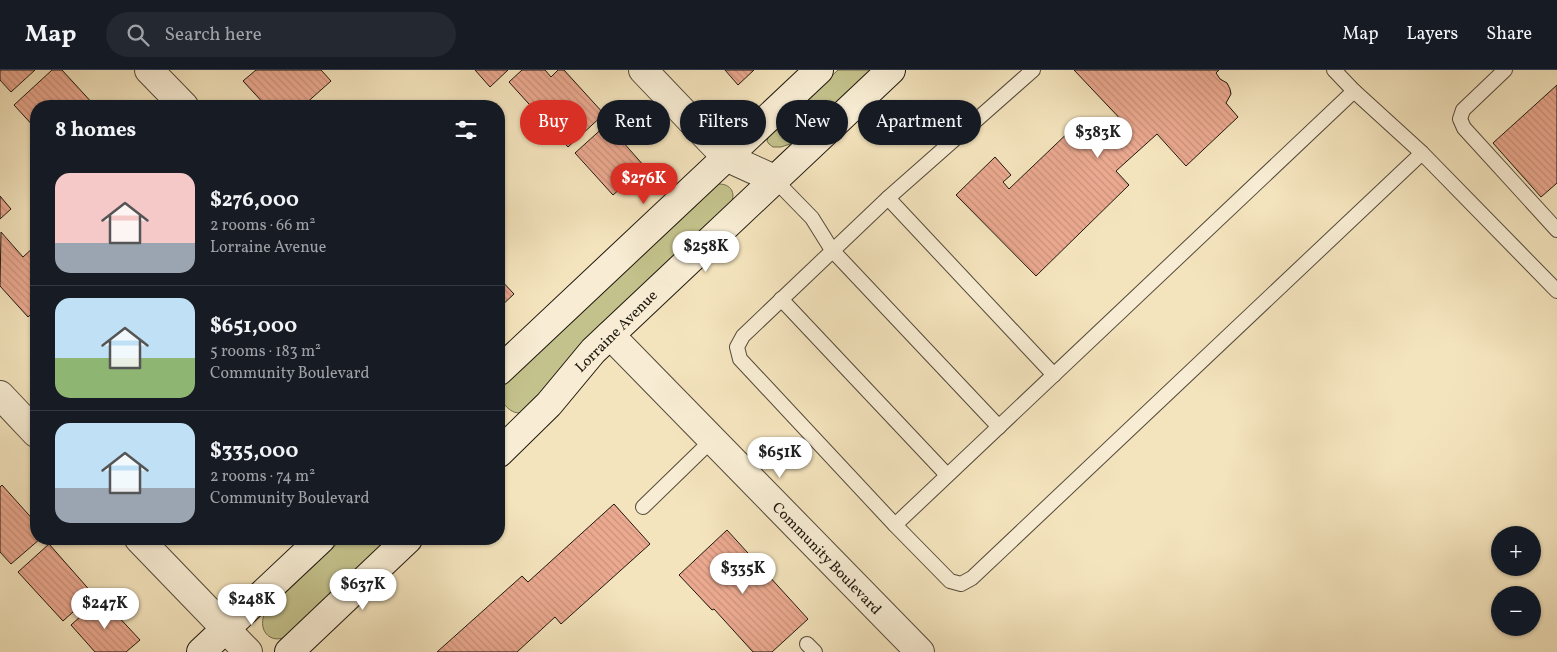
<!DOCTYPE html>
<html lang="en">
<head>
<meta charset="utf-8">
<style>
  :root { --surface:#171b24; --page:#242831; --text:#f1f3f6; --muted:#9ea1a6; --line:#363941; --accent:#d93025 }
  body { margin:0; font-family:Vollkorn,serif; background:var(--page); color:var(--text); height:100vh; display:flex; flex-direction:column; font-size:19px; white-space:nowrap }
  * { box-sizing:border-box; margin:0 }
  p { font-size:16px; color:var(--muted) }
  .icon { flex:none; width:28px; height:28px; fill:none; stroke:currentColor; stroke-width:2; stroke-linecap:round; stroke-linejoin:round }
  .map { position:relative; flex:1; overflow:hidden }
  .side { position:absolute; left:30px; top:30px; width:475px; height:445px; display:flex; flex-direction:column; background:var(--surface); border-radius:20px; box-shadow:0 1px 4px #0004 }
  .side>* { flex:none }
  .hud { position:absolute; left:520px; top:30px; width:475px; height:45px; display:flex; gap:10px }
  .fabs { position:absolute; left:1491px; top:456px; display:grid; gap:10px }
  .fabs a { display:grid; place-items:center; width:50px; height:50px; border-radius:50%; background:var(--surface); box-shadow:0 1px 4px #0004; font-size:25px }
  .price { position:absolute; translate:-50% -42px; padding:0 11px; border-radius:18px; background:#fff; color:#222; font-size:16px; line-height:32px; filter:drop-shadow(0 1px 2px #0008) }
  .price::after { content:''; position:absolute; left:50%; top:30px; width:15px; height:11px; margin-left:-8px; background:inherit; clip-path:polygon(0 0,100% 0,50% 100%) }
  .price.active { background:var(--accent); color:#fff }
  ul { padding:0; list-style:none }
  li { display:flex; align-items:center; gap:15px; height:125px; padding:0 25px }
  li+li { border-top:1px solid var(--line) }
  li span { display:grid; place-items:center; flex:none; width:140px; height:100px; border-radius:15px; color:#555 }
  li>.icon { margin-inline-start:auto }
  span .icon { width:60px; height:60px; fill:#fffc; stroke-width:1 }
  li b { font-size:21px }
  h2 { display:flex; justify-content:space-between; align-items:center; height:60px; padding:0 25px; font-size:21px }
  .tag { padding:0 18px; border-radius:22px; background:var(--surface); box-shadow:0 1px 4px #0004; font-size:18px; line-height:45px }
  .tag.active { background:var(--accent); color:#fff }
  header { display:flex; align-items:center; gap:30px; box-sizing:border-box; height:70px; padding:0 25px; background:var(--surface); border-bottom:1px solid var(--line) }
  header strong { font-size:24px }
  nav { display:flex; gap:28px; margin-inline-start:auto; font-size:18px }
  .search { width:350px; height:45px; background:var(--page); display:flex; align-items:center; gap:12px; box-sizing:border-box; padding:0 18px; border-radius:28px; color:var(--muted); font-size:19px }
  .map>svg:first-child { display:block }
  .grass { fill:#c4c28c; stroke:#716c4c }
  .building { fill:url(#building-back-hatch); stroke:#1e170d }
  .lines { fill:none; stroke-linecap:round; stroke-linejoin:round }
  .lane-casing { stroke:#544a39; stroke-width:16 }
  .street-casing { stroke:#544a39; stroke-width:30 }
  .secondary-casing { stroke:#1e170d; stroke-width:30 }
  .lane { stroke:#f8edd4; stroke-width:14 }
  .street { stroke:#f8edd4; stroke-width:28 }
  .secondary { stroke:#f8edd4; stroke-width:28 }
  .labels { text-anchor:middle; stroke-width:4; stroke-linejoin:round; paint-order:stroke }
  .street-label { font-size:15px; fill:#1e170d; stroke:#f8edd4 }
</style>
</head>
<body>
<header>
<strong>Map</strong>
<div class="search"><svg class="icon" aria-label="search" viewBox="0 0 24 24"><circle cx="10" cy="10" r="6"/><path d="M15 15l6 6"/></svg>Search here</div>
<nav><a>Map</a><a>Layers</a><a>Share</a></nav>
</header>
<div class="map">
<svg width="1557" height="582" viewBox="0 0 1557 582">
  <defs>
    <pattern id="building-back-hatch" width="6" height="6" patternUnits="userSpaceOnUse" patternTransform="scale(1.25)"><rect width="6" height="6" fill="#eba990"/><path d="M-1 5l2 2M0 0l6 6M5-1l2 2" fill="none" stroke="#c9917b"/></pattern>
  </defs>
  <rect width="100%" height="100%" fill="#f4e4bd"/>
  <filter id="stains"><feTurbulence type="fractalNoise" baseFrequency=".004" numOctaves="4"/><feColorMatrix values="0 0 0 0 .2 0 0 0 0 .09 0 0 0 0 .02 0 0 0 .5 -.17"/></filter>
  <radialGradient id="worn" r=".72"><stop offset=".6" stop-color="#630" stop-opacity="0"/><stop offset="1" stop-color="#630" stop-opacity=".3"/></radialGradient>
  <!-- grass -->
  <g class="grass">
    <path d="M838,0h33l-72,68 -9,6 -9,3h-8l-4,-3 -2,-3 2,-6z"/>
    <path d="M719,114c12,0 17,9 12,19l-202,204c-2,2 -4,4 -6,5 -9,4 -20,-6 -22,-15 -1,-4 1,-8 3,-12z"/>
    <path d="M342,469h48l-102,97c-19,10 -32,-8 -22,-25z"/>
  </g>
  <!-- building -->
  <g class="building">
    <path d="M0,0h35l-24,22 -11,-12z"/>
    <path d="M52,0h10l33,36h-59v23l-22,-24z"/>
    <path d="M256,0h65l10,11 -28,25h-37l-23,-25z"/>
    <path d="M475,0h33l-18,17z"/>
    <path d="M522,0h23l6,7 7,-7h6l40,44 -36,33 -59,-65z"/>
    <path d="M725,0h29l-16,15z"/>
    <path d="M1074,0h145l-3,3 4,6 7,4 3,6 1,5 -5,9 12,14 -52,49 -29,-32 -41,37 13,14 -93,91 -80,-81 39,-38 16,18 -8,7 6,7 66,-63 23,26 28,-27z"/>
    <path d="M1557,15v98l-16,14 -48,-54z"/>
    <path d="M607,54l38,43 -32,28 -38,-42z"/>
    <path d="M0,126l11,13 -11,10z"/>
    <path d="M1,162l22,25 12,-11 1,2v62l-8,7 -28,-31z"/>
    <path d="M499,208l15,16 -15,14z"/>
    <path d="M2,415l34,38v16h4l-29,25 -11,-12v-65z"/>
    <path d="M614,434l36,40 -89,80 -6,-7 -38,35h-80l85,-76 6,6z"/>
    <path d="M727,460l81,89 -36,33h-19l-39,-43 -2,1 -33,-35z"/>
    <path d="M49,474l44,50 -30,27 -45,-49z"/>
    <path d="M101,528l39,42 -14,12h-31l-24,-27z"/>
  </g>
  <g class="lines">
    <!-- lane casing -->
    <g class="lane-casing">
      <g id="lane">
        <path d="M1033,0l-145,128 -145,138 -6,11 3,12 155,166 55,56 11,3 11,-6 450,-425"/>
        <path d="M1334,0l20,21 68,62 135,138"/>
        <path d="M1505,0l-42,40 -3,9 4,9 93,102"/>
        <path d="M774,109l38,39 20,32 167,177"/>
        <path d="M888,128l166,177"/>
        <path d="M781,229l166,176"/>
        <path d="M643,437l69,-67"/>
        <path d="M895,455l459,-434"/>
        <path d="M807,574l8,8"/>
      </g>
    </g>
    <!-- street casing -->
    <g class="street-casing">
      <g id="street">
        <path d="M149,0l35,36"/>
        <path d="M643,0l83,87 48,22"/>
        <path d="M610,265l310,317"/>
        <path d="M0,325l36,38"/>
        <path d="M139,469l109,113"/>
      </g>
    </g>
    <!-- secondary casing -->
    <g class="secondary-casing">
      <g id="secondary">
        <path d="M499,301l320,-301"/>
        <path d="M499,383l50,-49 44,-53 298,-281"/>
        <path d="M201,582l120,-113"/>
        <path d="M289,582l119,-113"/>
      </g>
    </g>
    <!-- lane -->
    <use href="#lane" class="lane"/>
    <!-- street -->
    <use href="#street" class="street"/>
    <!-- secondary -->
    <use href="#secondary" class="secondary"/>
  </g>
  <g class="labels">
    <!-- street labels -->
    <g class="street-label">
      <text transform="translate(616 261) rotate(-45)" y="5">Lorraine Avenue</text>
      <text transform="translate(827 488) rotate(46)" y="5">Community Boulevard</text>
    </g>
  </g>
  <rect width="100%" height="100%" filter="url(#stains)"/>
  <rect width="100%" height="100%" fill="url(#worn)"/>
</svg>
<div class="fabs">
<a>+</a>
<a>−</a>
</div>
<b class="price" style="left:1098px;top:89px">$383K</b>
<b class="price active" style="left:644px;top:135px">$276K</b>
<b class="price" style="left:706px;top:203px">$258K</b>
<b class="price" style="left:780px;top:409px">$651K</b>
<b class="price" style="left:743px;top:525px">$335K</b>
<b class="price" style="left:363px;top:541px">$637K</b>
<b class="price" style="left:252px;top:556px">$248K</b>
<b class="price" style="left:105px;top:560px">$247K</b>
<div class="hud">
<a class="tag active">Buy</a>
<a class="tag">Rent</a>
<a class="tag">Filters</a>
<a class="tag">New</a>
<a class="tag">Apartment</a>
</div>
<section class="side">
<h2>8 homes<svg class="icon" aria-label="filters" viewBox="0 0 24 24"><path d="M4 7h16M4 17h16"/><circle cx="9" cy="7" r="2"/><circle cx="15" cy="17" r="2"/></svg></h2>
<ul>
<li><span style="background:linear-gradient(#f6c9c9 70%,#9aa5b1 0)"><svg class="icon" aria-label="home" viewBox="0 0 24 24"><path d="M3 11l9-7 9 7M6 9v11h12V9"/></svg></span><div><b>$276,000</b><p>2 rooms · 66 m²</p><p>Lorraine Avenue</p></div></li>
<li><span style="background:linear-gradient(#bfe0f5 60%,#8fb573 0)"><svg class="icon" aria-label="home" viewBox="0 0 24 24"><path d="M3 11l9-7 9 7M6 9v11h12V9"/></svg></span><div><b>$651,000</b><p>5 rooms · 183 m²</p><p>Community Boulevard</p></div></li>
<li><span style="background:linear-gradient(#bfe0f5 65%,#9aa5b1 0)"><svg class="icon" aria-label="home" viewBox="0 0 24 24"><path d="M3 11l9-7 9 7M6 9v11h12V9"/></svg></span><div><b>$335,000</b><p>2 rooms · 74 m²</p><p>Community Boulevard</p></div></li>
</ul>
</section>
</div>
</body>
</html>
